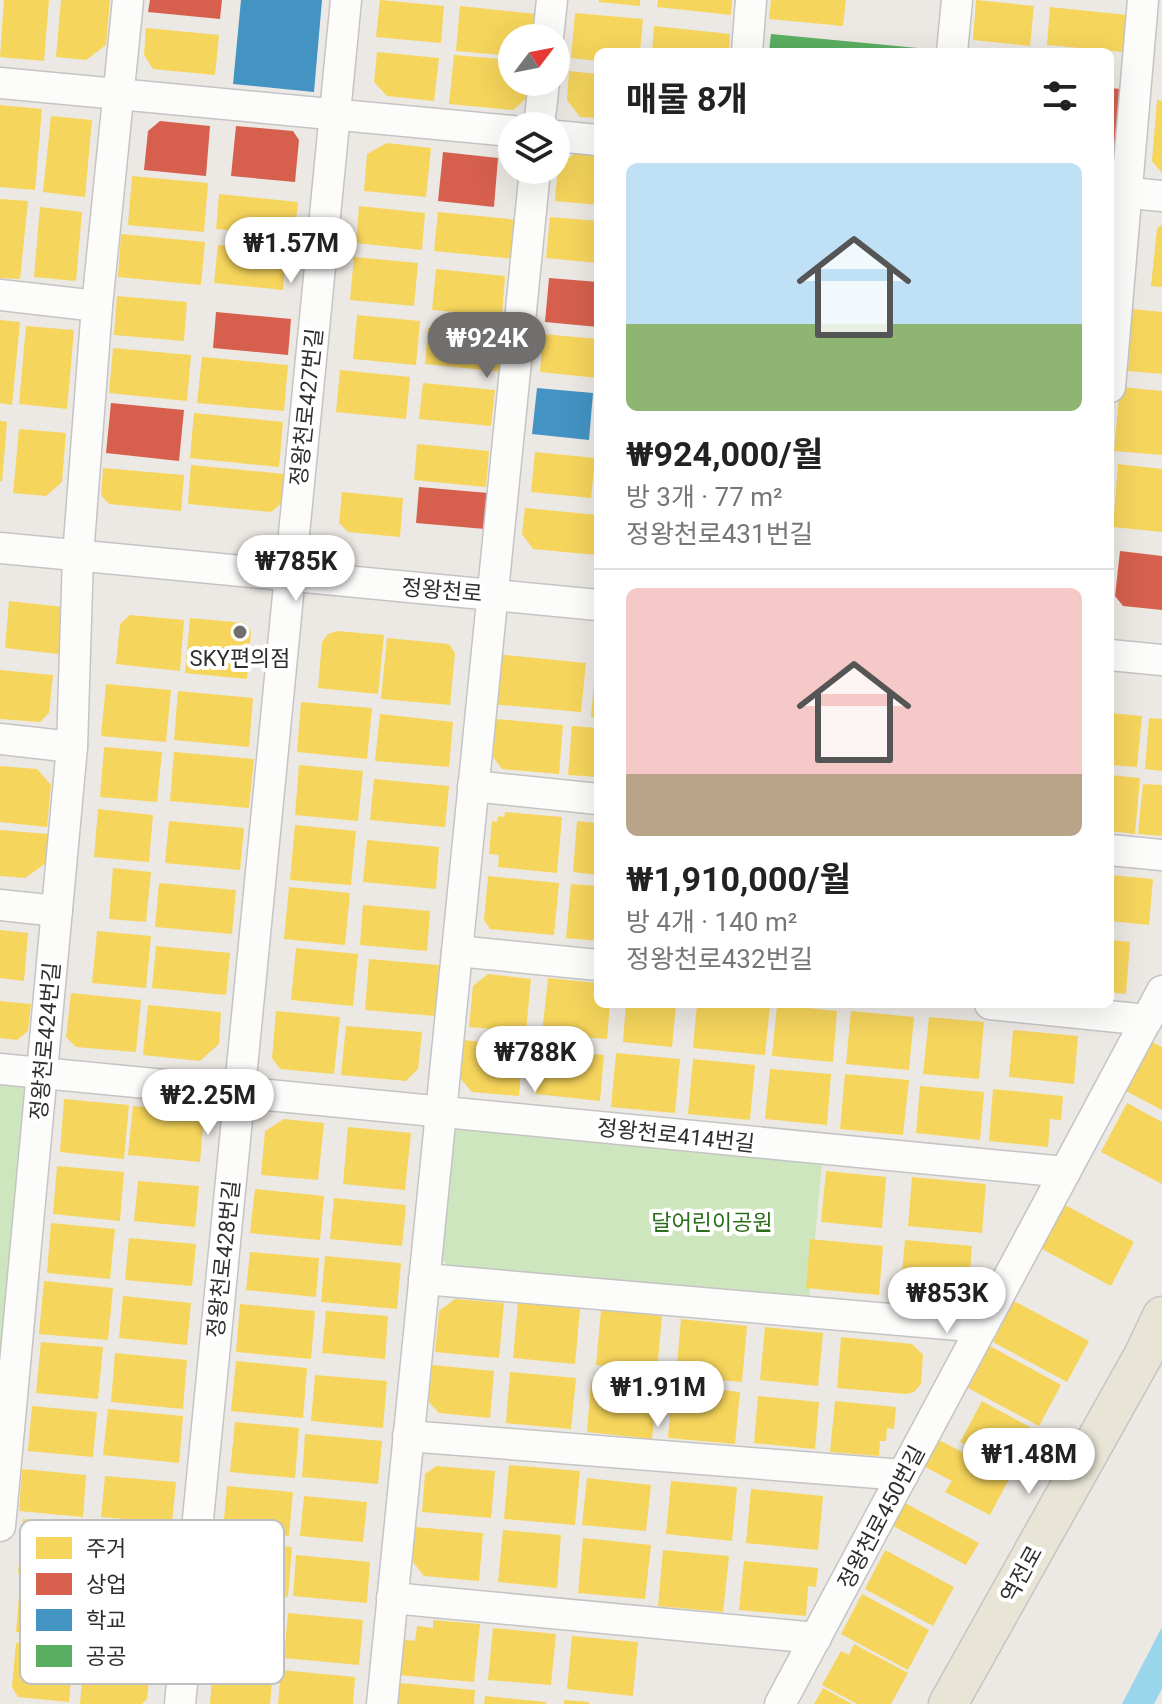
<!DOCTYPE html>
<html lang="ko">
<head>
<meta charset="utf-8">
<style>
  :root { --surface:#fff; --page:#f6f6f6; --text:#222; --muted:#767676; --line:#e0e0e0; --accent:#706f6e }
  body { margin:0; font-family:Roboto,"Noto Sans KR",sans-serif; background:var(--page); color:var(--text); height:100vh; display:flex; flex-direction:column; font-size:30px; white-space:nowrap }
  * { box-sizing:border-box; margin:0 }
  p { font-size:26px; color:var(--muted) }
  .icon { flex:none; width:44px; height:44px; fill:none; stroke:currentColor; stroke-width:2; stroke-linecap:round; stroke-linejoin:round }
  .map { position:relative; flex:1; overflow:hidden }
  .sheet { position:absolute; left:594px; top:48px; width:520px; height:960px; display:flex; flex-direction:column; background:var(--surface); border-radius:12px; box-shadow:0 8px 32px #0002 }
  .sheet>* { flex:none }
  .needle { width:52px; rotate:58deg }
  .buttons { position:absolute; left:498px; top:24px; display:grid; gap:16px }
  .buttons a { display:grid; place-items:center; width:72px; height:72px; border-radius:50%; background:var(--surface); box-shadow:0 8px 32px #0002; font-size:40px }
  .price { position:absolute; translate:-50% -68px; padding:0 18px; border-radius:28px; background:#fff; color:#222; font-size:26px; line-height:52px; filter:drop-shadow(0 2px 4px #0008) }
  .price::after { content:''; position:absolute; left:50%; top:48px; width:24px; height:18px; margin-left:-12px; background:inherit; clip-path:polygon(0 0,100% 0,50% 100%) }
  .price.selected { background:var(--accent); color:#fff }
  ul { padding:0; list-style:none }
  li { display:grid; align-content:center; gap:16px; height:424px; padding:0 32px }
  li+li { border-top:2px solid var(--line) }
  li span { display:grid; place-items:center; height:248px; border-radius:12px; color:#555 }
  li>.icon { margin-inline-start:auto }
  span .icon { width:144px; height:144px; fill:#fffc; stroke-width:1 }
  li b { font-size:34px }
  h2 { display:flex; justify-content:space-between; align-items:center; height:96px; padding:0 32px; font-size:34px }
  .map>svg:first-child { display:block }
  .green { fill:#cee6be }
  .water { fill:#99d6ec }
  .homes { fill:#f6d55c }
  .shops { fill:#d6604d }
  .schools { fill:#4393c3 }
  .public { fill:#5aae61 }
  .lines { fill:none; stroke-linecap:round; stroke-linejoin:round }
  .minor-casing { stroke:#c5c4c5; stroke-width:33 }
  .major-casing { stroke:#c6c5c4; stroke-width:41 }
  .minor { stroke:#fcfcfb; stroke-width:30 }
  .major { stroke:#e8e4d6; stroke-width:38 }
  .poi-dot { fill:#706f6e; stroke:#fff; stroke-width:3 }
  .labels { text-anchor:middle; stroke-width:8; stroke-linejoin:round; paint-order:stroke }
  .street-label { font-size:22px; fill:#2e2e2e; stroke:#fff }
  .poi-label { font-size:22px; fill:#2e2e2e; stroke:#fff }
  .park-label { font-size:22px; fill:#2c6e1b; stroke:#fff }
  .key { fill:#fff; stroke:#c0c0c0; stroke-width:2 }
  .key-label { font-size:22px; fill:#2e2e2e }
</style>
</head>
<body>
<div class="map">
<svg width="1162" height="1704" viewBox="0 0 1162 1704">
  <rect width="100%" height="100%" fill="#ece8e4"/>
  <!-- green -->
  <g class="green">
    <path d="M0,1077l30,3 -30,302z"/>
    <path d="M459,1129l363,35 -13,137 -362,-36 -10,-12 8,-115z"/>
  </g>
  <!-- water -->
  <path class="water" d="M1162,1627v62l-8,15h-32z"/>
  <!-- homes -->
  <g class="homes">
    <path d="M4,0h45l-5,61 -44,-4z"/>
    <path d="M61,0h49l-4,45 -20,15 -30,-3z"/>
    <path d="M380,0l64,6 -3,37 -65,-6z"/>
    <path d="M599,0h41v6l-41,-4z"/>
    <path d="M658,0h74l-1,15 -74,-8z"/>
    <path d="M771,0h75l-3,26 -74,-7z"/>
    <path d="M976,0l58,6 -4,40 -57,-6z"/>
    <path d="M460,6l76,8 -3,24h-21v18l-56,-5z"/>
    <path d="M1050,7l77,8 -3,37 -77,-7z"/>
    <path d="M575,13l68,6 -3,33h-42v9l-27,-3z"/>
    <path d="M654,26l76,8 -1,18h-77z"/>
    <path d="M146,28l73,7 -4,40 -62,-6 -9,-14z"/>
    <path d="M377,52l62,6 -5,43 -47,-5 -13,-14z"/>
    <path d="M454,55l58,5v22h17l-1,15 -15,13 -64,-6z"/>
    <path d="M569,71l29,3v44l-18,-1 -13,-17z"/>
    <path d="M1157,100l5,1v72l-10,-12z"/>
    <path d="M0,105l42,4 -7,81 -35,-3z"/>
    <path d="M51,116l41,4 -7,77 -42,-5z"/>
    <path d="M387,143l44,5 -5,49 -62,-6 3,-37z"/>
    <path d="M578,151l20,2v52l-43,-4 3,-35z"/>
    <path d="M132,176l76,7 -4,49 -76,-7z"/>
    <path d="M219,194l79,8 -4,34 -78,-7z"/>
    <path d="M0,199l28,2 -8,78 -20,-1z"/>
    <path d="M359,206l66,7 -3,37 -66,-7z"/>
    <path d="M40,207l42,5 -6,69 -42,-4z"/>
    <path d="M438,212l81,8 -3,39 -82,-8z"/>
    <path d="M550,217l48,4v42l-52,-5z"/>
    <path d="M1162,224v63l-11,-1 6,-57z"/>
    <path d="M121,234l84,8 -4,43 -83,-8z"/>
    <path d="M218,245l68,7 -3,38 -69,-7z"/>
    <path d="M354,257l64,6 -4,43 -64,-6z"/>
    <path d="M436,269l69,7 -3,40 -70,-6z"/>
    <path d="M117,296l70,6 -3,39 -70,-6z"/>
    <path d="M1133,309l29,3v62l-34,-3z"/>
    <path d="M357,315l63,6 -4,44 -63,-6z"/>
    <path d="M0,320l20,2 -8,83 -12,-2z"/>
    <path d="M26,326l48,4 -7,79 -48,-5z"/>
    <path d="M428,328l78,8 -3,36 -78,-8z"/>
    <path d="M543,334l55,5v39l-58,-6z"/>
    <path d="M113,348l78,7 -4,46 -78,-8z"/>
    <path d="M202,357l86,8 -4,46 -87,-8z"/>
    <path d="M340,370l70,7 -4,42 -70,-7z"/>
    <path d="M423,383l72,7 -4,36 -72,-7z"/>
    <path d="M1120,387l42,4v64l-48,-4z"/>
    <path d="M194,413l89,9 -4,45 -89,-9z"/>
    <path d="M0,421l7,1 -5,60 -2,-1z"/>
    <path d="M19,429l47,4 -4,49 -16,14 -33,-3z"/>
    <path d="M417,444l72,7 -3,36 -72,-7z"/>
    <path d="M535,452l60,6 -4,40 -60,-6z"/>
    <path d="M1118,464l44,5v63l-49,-5z"/>
    <path d="M191,465l93,9 -3,30 -10,8 -83,-8z"/>
    <path d="M103,468l81,7 -3,36 -72,-7 -8,-9z"/>
    <path d="M342,492l61,6 -3,39 -52,-5 -9,-9z"/>
    <path d="M525,508l73,7 -1,40 -64,-6 -11,-15z"/>
    <path d="M9,601l54,6 -4,47 -54,-6z"/>
    <path d="M130,615l54,5 -4,51 -64,-7 4,-40z"/>
    <path d="M190,618l55,5 6,8 -4,48 -62,-6z"/>
    <path d="M337,631l47,4 -6,59 -60,-6 4,-46 6,-8z"/>
    <path d="M387,638l62,6 6,9 -5,52 -69,-6z"/>
    <path d="M496,654l90,9 -5,49 -90,-8z"/>
    <path d="M596,660h2v58l-7,-1z"/>
    <path d="M0,670l53,5 -4,38 -9,9 -40,-3z"/>
    <path d="M106,684l65,6 -5,52 -65,-6z"/>
    <path d="M178,691l75,7 -4,49 -75,-7z"/>
    <path d="M301,702l71,6 -5,51 -70,-7z"/>
    <path d="M1110,713l32,3 -5,51 -27,-2z"/>
    <path d="M380,714l73,8 -4,45 -74,-6z"/>
    <path d="M1149,718l13,1v52l-17,-2z"/>
    <path d="M496,719l67,6 -4,49 -57,-5 -9,-12z"/>
    <path d="M572,726l26,2v49l-30,-2z"/>
    <path d="M104,747l58,5 -5,50 -57,-5z"/>
    <path d="M174,752l80,7 -5,49 -79,-7z"/>
    <path d="M299,765l64,6 -5,50 -63,-6z"/>
    <path d="M0,766l37,3 14,16 -4,42 -47,-5z"/>
    <path d="M1110,775l30,3 -5,56 -25,-3z"/>
    <path d="M374,779l75,7 -4,41 -75,-7z"/>
    <path d="M1143,784l19,1v51l-24,-2z"/>
    <path d="M98,809l55,6 -4,47 -55,-5z"/>
    <path d="M505,812l57,5 -5,56 -59,-6 1,-12 -10,-1 3,-33 5,1 1,-6 6,1z"/>
    <path d="M169,821l75,7 -4,42 -75,-7z"/>
    <path d="M577,821l21,2v52l-25,-3z"/>
    <path d="M295,825l61,6 -5,54 -61,-5z"/>
    <path d="M0,830l48,4 -2,29 -21,15 -25,-2z"/>
    <path d="M367,840l72,7 -3,42 -73,-7z"/>
    <path d="M113,868l38,4 -5,50 -37,-3z"/>
    <path d="M1110,875l43,4 -4,46 -39,-4z"/>
    <path d="M488,876l71,7 -5,52 -64,-6 -6,-9z"/>
    <path d="M159,883l77,7 -4,44 -77,-7z"/>
    <path d="M571,884l27,2v55l-32,-3z"/>
    <path d="M289,887l61,6 -5,52 -61,-6z"/>
    <path d="M363,905l67,6 -3,40 -67,-6z"/>
    <path d="M0,930l28,3 -4,48 -24,-3z"/>
    <path d="M97,931l54,5 -5,52 -54,-5z"/>
    <path d="M1110,940l20,2 -4,52 -16,-2z"/>
    <path d="M156,946l74,7 -4,42 -74,-7z"/>
    <path d="M296,948l62,6 -5,52 -62,-6z"/>
    <path d="M369,959l70,6 -4,51 -70,-6z"/>
    <path d="M488,974l43,5 -5,53 -57,-5 4,-41z"/>
    <path d="M548,978l50,5v21h12l-3,35 -65,-5z"/>
    <path d="M71,993l70,7 -5,52 -60,-5 -10,-10z"/>
    <path d="M0,1001l31,3 -3,27 -11,9 -17,-2z"/>
    <path d="M626,1004h50l-4,43 -49,-5z"/>
    <path d="M697,1004h73l-5,51 -72,-7z"/>
    <path d="M148,1005l73,7 -2,32 -19,17 -57,-6z"/>
    <path d="M777,1005l60,6 -4,51 -61,-6z"/>
    <path d="M276,1011l64,6 -6,57 -54,-5 -8,-11z"/>
    <path d="M851,1011l63,6 -5,53 -63,-6z"/>
    <path d="M929,1017l55,5 -5,57 -56,-5z"/>
    <path d="M346,1026l76,6 -4,37 -12,12 -65,-6z"/>
    <path d="M1013,1030l65,6 -4,48 -65,-7z"/>
    <path d="M463,1040l60,6 -4,50 -47,-4 -13,-15z"/>
    <path d="M1152,1042l10,5v63l-36,-19z"/>
    <path d="M540,1049l64,6 -4,46 -64,-7z"/>
    <path d="M616,1053l64,6 -5,54 -64,-6z"/>
    <path d="M693,1059l62,6 -5,55 -62,-6z"/>
    <path d="M770,1069l61,5 -4,51 -62,-6z"/>
    <path d="M845,1074l64,6 -6,55 -63,-6z"/>
    <path d="M920,1086l64,6 -4,48 -64,-7z"/>
    <path d="M993,1089l70,7 -2,24 -11,-1 -2,28 -59,-6z"/>
    <path d="M64,1099l65,6 -5,54 -64,-7z"/>
    <path d="M1127,1103l35,19v62l-61,-32z"/>
    <path d="M133,1106l71,6 -4,50 -72,-7z"/>
    <path d="M284,1119l40,4 -6,57 -57,-5 4,-44z"/>
    <path d="M348,1127l63,6 -6,57 -62,-6z"/>
    <path d="M57,1166l67,6 -4,49 -67,-7z"/>
    <path d="M826,1171l60,6 -4,51 -61,-6z"/>
    <path d="M912,1177l74,7 -4,49 -74,-7z"/>
    <path d="M138,1181l61,5 -4,41 -61,-6z"/>
    <path d="M255,1189l69,7 -4,44 -70,-7z"/>
    <path d="M334,1198l72,7 -4,41 -72,-7z"/>
    <path d="M1065,1205l69,37 -23,44 -69,-37z"/>
    <path d="M51,1223l64,6 -5,50 -63,-6z"/>
    <path d="M129,1238l67,6 -4,42 -67,-6z"/>
    <path d="M810,1239l73,7 -4,49 -73,-7z"/>
    <path d="M905,1240l67,6 -3,38 -8,-1 -1,7 -10,-1 -1,9 -49,-5z"/>
    <path d="M250,1252l69,6 -3,39 -70,-7z"/>
    <path d="M325,1256l76,7 -4,46 -76,-7z"/>
    <path d="M44,1281l69,7 -5,52 -69,-6z"/>
    <path d="M123,1296l68,7 -4,42 -68,-7z"/>
    <path d="M455,1299l49,4 -5,55 -64,-6 4,-41z"/>
    <path d="M1014,1301l75,40 -22,41 -74,-40z"/>
    <path d="M518,1303l62,6 -5,55 -62,-6z"/>
    <path d="M240,1304l75,7 -4,48 -75,-7z"/>
    <path d="M601,1310l61,6 -5,54 -61,-5z"/>
    <path d="M326,1311l62,5 -3,43 -63,-6z"/>
    <path d="M681,1319l66,7 -5,56 -66,-6z"/>
    <path d="M765,1327l58,6 -5,53 -58,-6z"/>
    <path d="M841,1337l71,7 11,11 -2,29 -7,8 -7,2 -70,-6z"/>
    <path d="M41,1342l62,5 -5,52 -62,-6z"/>
    <path d="M990,1346l71,39 -22,41 -71,-38z"/>
    <path d="M115,1353l72,7 -4,49 -72,-7z"/>
    <path d="M236,1361l71,7 -4,50 -72,-7z"/>
    <path d="M432,1365l62,6 -4,47 -51,-5 -11,-12z"/>
    <path d="M510,1372l66,6 -5,51 -65,-6z"/>
    <path d="M315,1375l72,6 -4,47 -72,-7z"/>
    <path d="M591,1381l66,6 -5,52 -65,-7z"/>
    <path d="M672,1385l68,7 -5,52 -67,-6z"/>
    <path d="M758,1396l61,6 -4,47 -61,-6z"/>
    <path d="M835,1401l61,6 -2,22 -7,-1 -1,13h-6l-1,15 -49,-4z"/>
    <path d="M982,1401l55,30 -22,41 -55,-30z"/>
    <path d="M32,1406l65,6 -4,45 -65,-6z"/>
    <path d="M108,1409l75,7 -4,47 -76,-8z"/>
    <path d="M235,1422l64,6 -4,50 -65,-6z"/>
    <path d="M305,1434l77,7 -4,43 -76,-7z"/>
    <path d="M939,1440l71,37 -20,38 -45,-23 7,-11 -27,-14z"/>
    <path d="M509,1465l71,6 -5,54 -71,-6z"/>
    <path d="M436,1466l59,5 -4,47 -69,-6 3,-38z"/>
    <path d="M22,1469l64,6 -3,42 -64,-6z"/>
    <path d="M105,1476l71,6 -4,41 -71,-6z"/>
    <path d="M587,1478l64,7 -5,46 -64,-6z"/>
    <path d="M671,1481l66,6 -5,54 -66,-7z"/>
    <path d="M227,1486l66,6 -4,44 -66,-6z"/>
    <path d="M751,1489l72,7 -5,54 -72,-7z"/>
    <path d="M304,1496l63,6 -4,40 -63,-6z"/>
    <path d="M905,1503l74,40 -13,22 -73,-39z"/>
    <path d="M23,1519l63,6 -5,54 -63,-6z"/>
    <path d="M415,1527l68,6 -4,48 -55,-5 -12,-15z"/>
    <path d="M503,1530l58,5 -4,53 -59,-6z"/>
    <path d="M583,1538l68,7 -6,54 -67,-6z"/>
    <path d="M218,1540l74,7 -4,50 -75,-7z"/>
    <path d="M663,1550l66,6 -6,56 -65,-6z"/>
    <path d="M885,1550l69,37 -21,39 -68,-37z"/>
    <path d="M296,1555l74,7 -3,41 -74,-7z"/>
    <path d="M744,1561l74,7 -2,19 -8,-1 -2,30 -67,-6z"/>
    <path d="M20,1584l56,5 -4,49 -56,-6z"/>
    <path d="M862,1594l67,36 -21,40 -67,-36z"/>
    <path d="M288,1613l75,7 -4,45 -75,-7z"/>
    <path d="M433,1620l47,4 -6,58 -76,-7 3,-36 14,2 2,-15 16,2z"/>
    <path d="M493,1628l63,6 -5,51 -63,-5z"/>
    <path d="M572,1636l66,6 -5,54 -66,-7z"/>
    <path d="M16,1643l58,5 -5,54 -51,-5 -6,-10z"/>
    <path d="M854,1644l54,29 -17,31h-34l-35,-19 19,-34 8,4z"/>
    <path d="M84,1655l67,6 -4,38 -5,5h-62z"/>
    <path d="M213,1665l60,6 -3,33h-60z"/>
    <path d="M281,1670l74,7 -2,27h-75z"/>
    <path d="M400,1683l75,7 -1,14h-76z"/>
    <path d="M823,1688l29,16h-38z"/>
    <path d="M485,1696l61,6v2h-62z"/>
    <path d="M564,1700l25,2v2h-25z"/>
  </g>
  <!-- shops -->
  <g class="shops">
    <path d="M150,0h72l-2,19 -72,-7z"/>
    <path d="M1110,88l10,1 -6,59 -4,4z"/>
    <path d="M160,121l50,5 -4,50 -62,-6 4,-39z"/>
    <path d="M236,126l57,5 6,9 -4,42 -64,-6z"/>
    <path d="M443,152l55,6 -4,49 -56,-6z"/>
    <path d="M549,278l49,4v45l-53,-5z"/>
    <path d="M216,312l75,7 -3,36 -75,-7z"/>
    <path d="M111,403l73,7 -5,51 -73,-8z"/>
    <path d="M419,487l69,6 -3,36 -69,-6z"/>
    <path d="M1120,551l42,5v54l-39,-4 -8,-10z"/>
  </g>
  <!-- schools -->
  <g class="schools">
    <path d="M241,0h81l-8,92 -81,-8z"/>
    <path d="M537,388l56,5 -4,47 -57,-6z"/>
  </g>
  <!-- public -->
  <path class="public" d="M771,34l157,15 -1,3h-158z"/>
  <g class="lines">
    <!-- minor casing -->
    <g class="minor-casing">
      <g id="minor">
        <path d="M548,38l4,-38"/>
        <path d="M747,52l4,-52"/>
        <path d="M952,52l5,-52"/>
        <path d="M0,83l512,48"/>
        <path d="M539,126l5,-44"/>
        <path d="M556,136l42,4"/>
        <path d="M1110,191l52,5"/>
        <path d="M0,295l97,11"/>
        <path d="M1110,387l33,-387"/>
        <path d="M0,548l598,57"/>
        <path d="M1110,655l52,5"/>
        <path d="M0,739l72,8"/>
        <path d="M473,786l125,13"/>
        <path d="M1110,850l52,5"/>
        <path d="M0,905l57,6"/>
        <path d="M457,951l141,14"/>
        <path d="M990,1004l157,16"/>
        <path d="M0,1069l1065,103"/>
        <path d="M424,1279l558,48"/>
        <path d="M408,1436l495,39"/>
        <path d="M0,1526l72,-779 6,-191 19,-250 31,-306"/>
        <path d="M392,1598l424,40"/>
        <path d="M180,1704l166,-1704"/>
        <path d="M382,1704l153,-1534"/>
        <path d="M780,1704l382,-713"/>
      </g>
    </g>
    <!-- major casing -->
    <g class="major-casing">
      <path id="major" d="M948,1704l195,-348 19,-40"/>
    </g>
    <!-- minor -->
    <use href="#minor" class="minor"/>
    <!-- major -->
    <use href="#major" class="major"/>
  </g>
  <!-- markers -->
  <circle class="poi-dot" cx="240" cy="632" r="8"/>
  <g class="labels">
    <!-- street labels -->
    <g class="street-label">
      <text transform="translate(306 407) rotate(-84)" y="8">정왕천로427번길</text>
      <text transform="translate(442 590) rotate(5)" y="8">정왕천로</text>
      <text transform="translate(45 1041) rotate(-85)" y="8">정왕천로424번길</text>
      <text transform="translate(676 1135) rotate(6)" y="8">정왕천로414번길</text>
      <text transform="translate(223 1259) rotate(-84)" y="8">정왕천로428번길</text>
      <text transform="translate(881 1517) rotate(-62)" y="8">정왕천로450번길</text>
      <text transform="translate(1021 1574) rotate(-61)" y="8">역전로</text>
    </g>
    <!-- poi labels -->
    <g class="poi-label">
      <text x="240" y="666">SKY편의점</text>
    </g>
    <!-- park labels -->
    <g class="park-label">
      <text x="712" y="1230">달어린이공원</text>
    </g>
  </g>
  <!-- legend -->
  <rect x="20" y="1520" width="264" height="164" rx="12" class="key"/>
  <rect x="36" y="1537" width="36" height="22" fill="#f6d55c"/>
  <rect x="36" y="1573" width="36" height="22" fill="#d6604d"/>
  <rect x="36" y="1609" width="36" height="22" fill="#4393c3"/>
  <rect x="36" y="1645" width="36" height="22" fill="#5aae61"/>
  <g class="key-label">
    <text x="86" y="1556">주거</text>
    <text x="86" y="1592">상업</text>
    <text x="86" y="1628">학교</text>
    <text x="86" y="1664">공공</text>
  </g>
</svg>
<div class="buttons">
<a><svg class="needle" viewBox="-14 -14 28 28"><path d="M0-13l5 13h-10z" fill="#e53935"/><path d="M0 13l5-13h-10z" fill="#767676"/></svg></a>
<a><svg class="icon" aria-label="layers" viewBox="0 0 24 24"><path d="M12 4l9 5-9 5-9-5zM3 14l9 5 9-5"/></svg></a>
</div>
<b class="price" style="left:291px;top:285px">₩1.57M</b>
<b class="price selected" style="left:487px;top:380px">₩924K</b>
<b class="price" style="left:296px;top:603px">₩785K</b>
<b class="price" style="left:535px;top:1094px">₩788K</b>
<b class="price" style="left:208px;top:1137px">₩2.25M</b>
<b class="price" style="left:947px;top:1335px">₩853K</b>
<b class="price" style="left:658px;top:1429px">₩1.91M</b>
<b class="price" style="left:1029px;top:1496px">₩1.48M</b>
<section class="sheet">
<h2>매물 8개<svg class="icon" aria-label="filters" viewBox="0 0 24 24"><path d="M4 7h16M4 17h16"/><circle cx="9" cy="7" r="2"/><circle cx="15" cy="17" r="2"/></svg></h2>
<ul>
<li><span style="background:linear-gradient(#bfe0f5 65%,#8fb573 0)"><svg class="icon" aria-label="home" viewBox="0 0 24 24"><path d="M3 11l9-7 9 7M6 9v11h12V9"/></svg></span><div><b>₩924,000/월</b><p>방 3개 · 77 m²</p><p>정왕천로431번길</p></div></li>
<li><span style="background:linear-gradient(#f6c9c9 75%,#b9a48a 0)"><svg class="icon" aria-label="home" viewBox="0 0 24 24"><path d="M3 11l9-7 9 7M6 9v11h12V9"/></svg></span><div><b>₩1,910,000/월</b><p>방 4개 · 140 m²</p><p>정왕천로432번길</p></div></li>
</ul>
</section>
</div>
</body>
</html>
